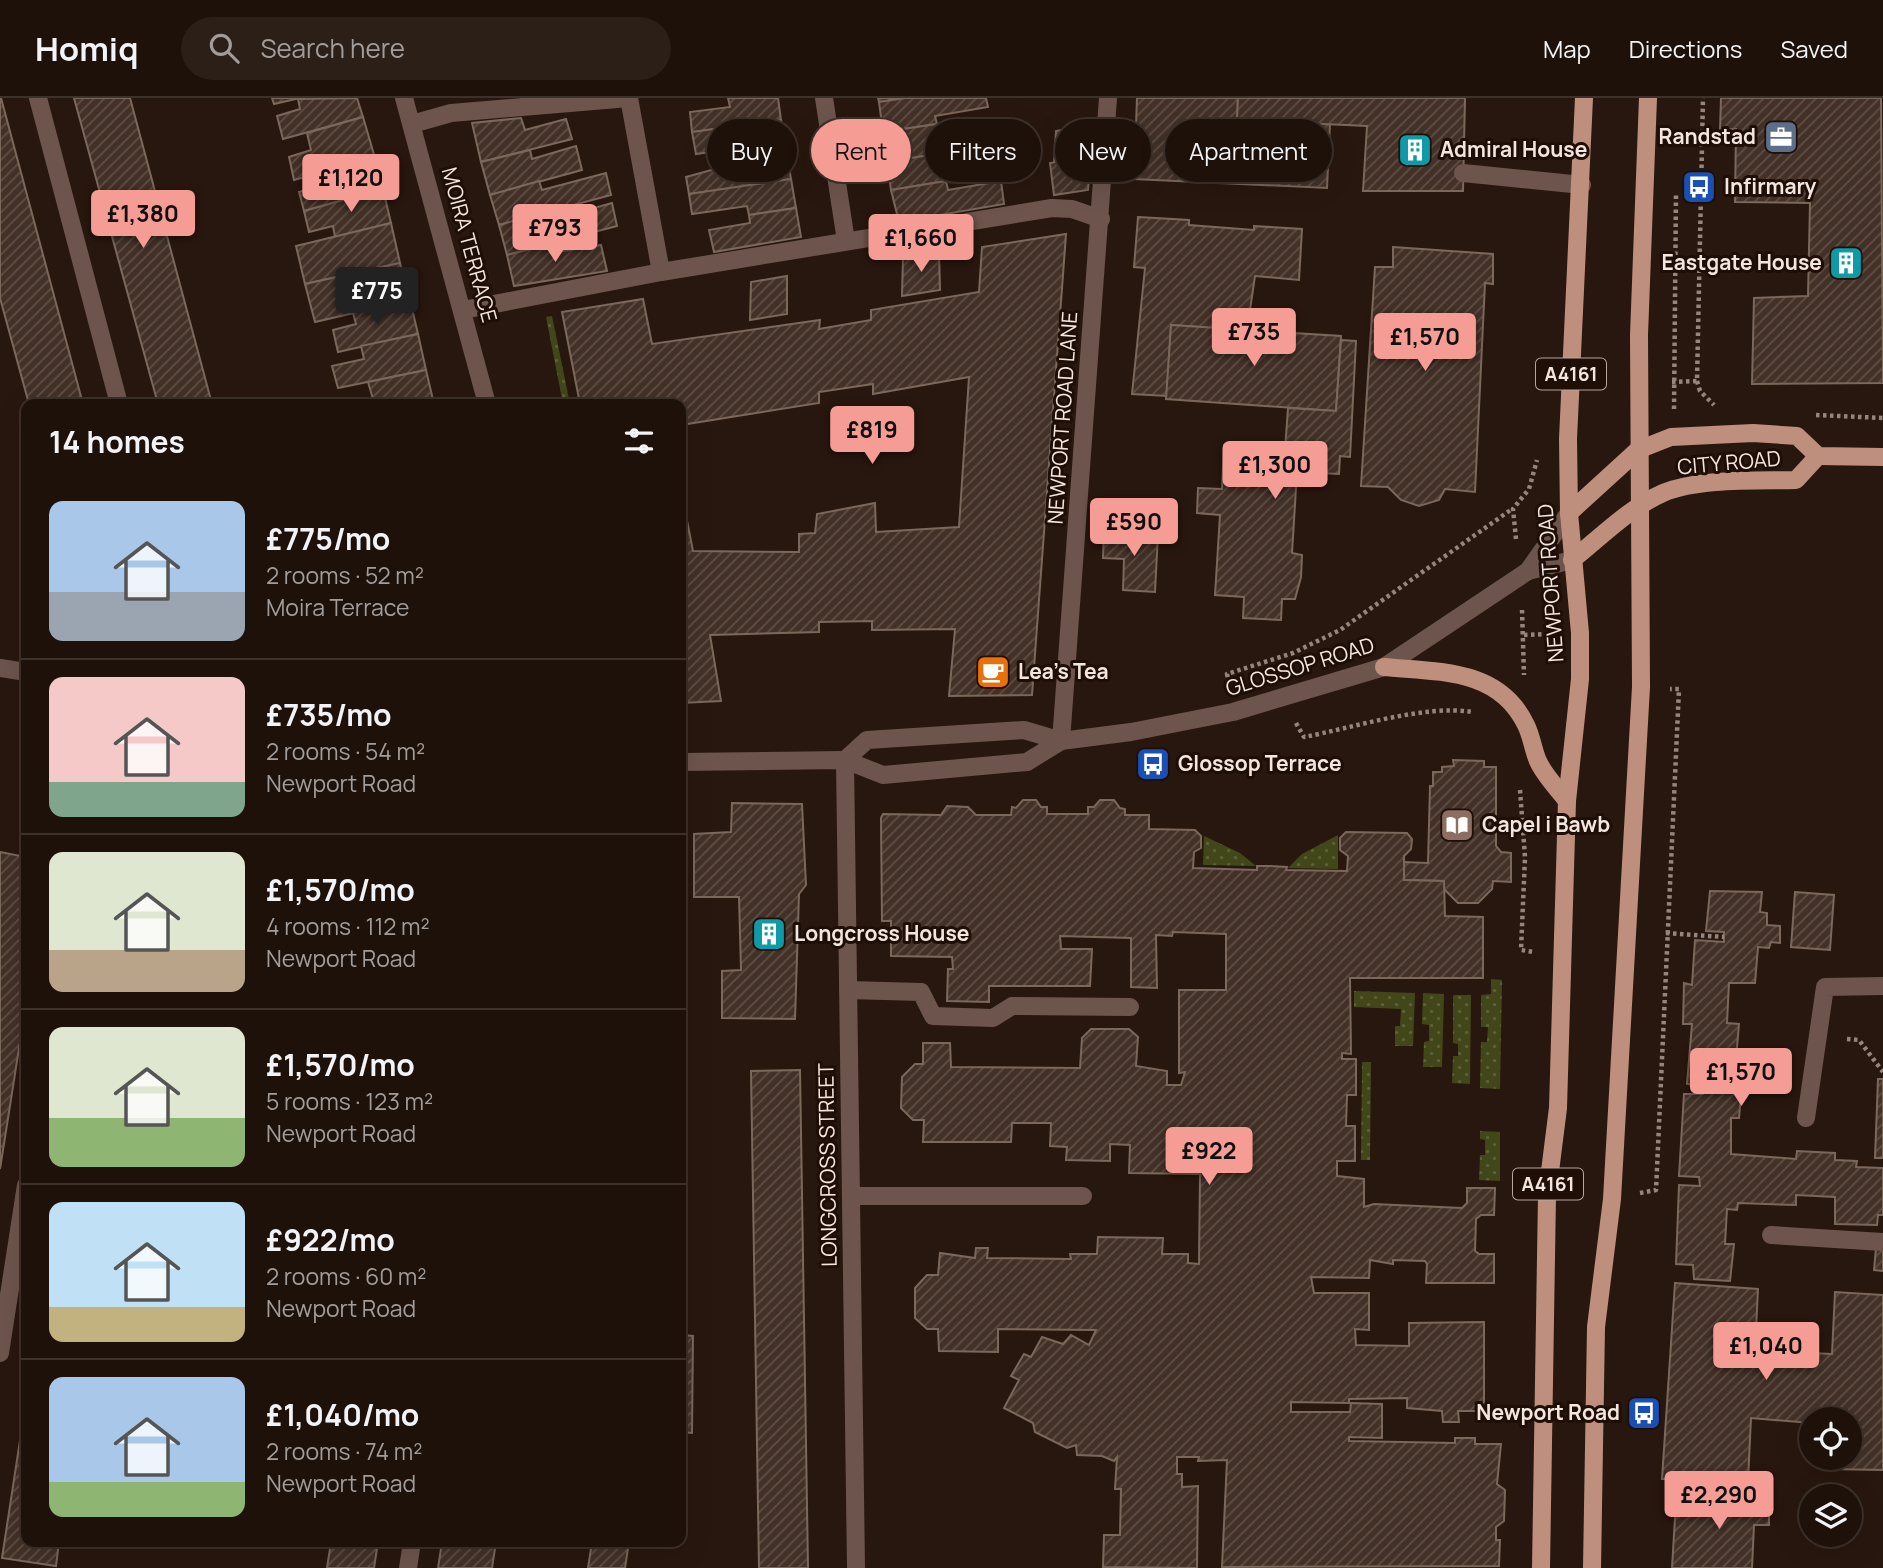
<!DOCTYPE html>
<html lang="en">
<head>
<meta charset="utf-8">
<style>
  :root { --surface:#1e110a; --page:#2b1f18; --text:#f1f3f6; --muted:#a19d9c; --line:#3c312b; --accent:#f59c95 }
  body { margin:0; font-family:Manrope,sans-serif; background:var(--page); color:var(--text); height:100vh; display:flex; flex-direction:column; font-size:26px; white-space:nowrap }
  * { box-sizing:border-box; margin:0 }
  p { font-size:23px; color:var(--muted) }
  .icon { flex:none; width:38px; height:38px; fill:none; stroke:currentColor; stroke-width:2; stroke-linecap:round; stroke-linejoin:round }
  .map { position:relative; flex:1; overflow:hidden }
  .panel { position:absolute; left:21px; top:301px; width:665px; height:1148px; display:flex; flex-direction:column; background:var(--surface); border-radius:14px; box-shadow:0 7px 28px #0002,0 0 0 2px var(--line) }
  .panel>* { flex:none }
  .banner { position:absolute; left:707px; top:21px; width:665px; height:63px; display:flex; gap:14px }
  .tools { position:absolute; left:1799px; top:1309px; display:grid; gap:14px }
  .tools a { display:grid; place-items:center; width:63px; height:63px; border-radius:50%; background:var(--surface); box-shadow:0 7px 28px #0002,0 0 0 2px var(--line); font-size:35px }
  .price { position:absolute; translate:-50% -60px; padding:0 16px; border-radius:7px; background:var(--accent); color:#111; font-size:23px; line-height:46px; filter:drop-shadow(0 2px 4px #0008) }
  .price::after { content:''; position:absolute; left:50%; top:42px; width:21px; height:16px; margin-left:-10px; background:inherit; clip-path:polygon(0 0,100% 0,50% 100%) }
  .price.active { background:#222; color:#fff }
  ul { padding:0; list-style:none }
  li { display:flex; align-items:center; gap:21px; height:175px; padding:0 28px }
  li+li { border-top:2px solid var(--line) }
  li span { display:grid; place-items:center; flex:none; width:196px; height:140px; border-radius:14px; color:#555 }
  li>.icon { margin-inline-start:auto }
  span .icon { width:84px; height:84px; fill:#fffc; stroke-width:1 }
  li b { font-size:30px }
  h2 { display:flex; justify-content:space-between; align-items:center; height:84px; padding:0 28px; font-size:30px }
  .pill { padding:0 24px; border-radius:32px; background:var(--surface); box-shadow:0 7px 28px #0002,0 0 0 2px var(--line); font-size:24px; line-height:63px }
  .pill.active { background:var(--accent); color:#111 }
  header { display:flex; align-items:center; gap:42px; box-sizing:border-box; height:98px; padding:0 35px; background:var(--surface); border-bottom:2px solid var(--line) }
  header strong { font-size:33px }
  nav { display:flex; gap:38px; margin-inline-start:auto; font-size:24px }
  .search { width:490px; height:63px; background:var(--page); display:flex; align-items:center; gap:18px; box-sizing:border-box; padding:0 24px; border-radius:38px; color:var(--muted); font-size:26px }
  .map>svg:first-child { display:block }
  .grass { fill:url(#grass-dots) }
  .building { fill:url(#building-hatch); stroke:#7c675b; stroke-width:2 }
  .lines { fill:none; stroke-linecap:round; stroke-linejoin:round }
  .path { stroke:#94857e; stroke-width:4.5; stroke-dasharray:3.5 3.5; stroke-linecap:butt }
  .minor { stroke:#6d554d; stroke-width:18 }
  .major { stroke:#bf8f7d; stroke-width:18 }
  .labels { text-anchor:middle; stroke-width:6; stroke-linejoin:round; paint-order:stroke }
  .shield { fill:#1e0e06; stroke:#b3a59f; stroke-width:2 }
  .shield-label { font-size:19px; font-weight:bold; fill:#f3e6e0 }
  .poi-label { font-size:21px; font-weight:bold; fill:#f3e6e0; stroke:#1e0e06; text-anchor:start }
  .street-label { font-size:21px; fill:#f3e6e0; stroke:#1e0e06 }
</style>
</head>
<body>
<header>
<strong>Homiq</strong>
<div class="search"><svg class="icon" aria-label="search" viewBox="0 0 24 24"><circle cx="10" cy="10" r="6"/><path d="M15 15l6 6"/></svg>Search here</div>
<nav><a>Map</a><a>Directions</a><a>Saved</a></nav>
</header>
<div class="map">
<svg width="1883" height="1470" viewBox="0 0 1883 1470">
  <defs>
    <pattern id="grass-dots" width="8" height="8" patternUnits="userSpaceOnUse" patternTransform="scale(1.75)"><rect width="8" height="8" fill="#424719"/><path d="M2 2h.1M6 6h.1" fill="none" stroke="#5e623a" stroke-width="1.8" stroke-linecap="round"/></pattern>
    <pattern id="building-hatch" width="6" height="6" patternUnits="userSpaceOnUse" patternTransform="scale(1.75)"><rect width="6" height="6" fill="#433127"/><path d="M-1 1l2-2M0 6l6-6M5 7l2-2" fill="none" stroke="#5f4f46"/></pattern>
  </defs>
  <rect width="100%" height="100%" fill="#28170e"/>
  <!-- grass -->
  <g class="grass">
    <path d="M552,218l18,88h-7l-17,-87z"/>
    <path d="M1338,737v34l-50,-1 14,-14z"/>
    <path d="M1204,738l36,17 16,13 -53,-1z"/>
    <path d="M1491,881l11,1 -2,109 -20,-1 1,-46h6l1,-15h-7v-32l10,-1z"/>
    <path d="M1354,893l61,2 -2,53h-18v-20h5l1,-17 -47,-2z"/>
    <path d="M1423,895l21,1 -2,73h-19l1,-25 5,-1v-16l-7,-1z"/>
    <path d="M1453,897h18l-1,89 -18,-1 1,-27h5v-12l-5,-1z"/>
    <path d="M1362,964h9l-1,98h-9z"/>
    <path d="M1480,1033l20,1v49l-21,-1 1,-25h5v-15l-5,-1z"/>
  </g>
  <!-- building -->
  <g class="building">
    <path d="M0,0h1l82,306h-54l-29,-106z"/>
    <path d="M74,0h56l82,306h-54z"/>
    <path d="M272,0h28l-26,6z"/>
    <path d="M357,0l6,19 -80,22 -6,-23 23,-7 -2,-10z"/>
    <path d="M728,0h50l3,22 -89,12 -2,-20 40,-5z"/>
    <path d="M878,0h27l-26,4z"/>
    <path d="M905,0h81l2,9 -53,9 2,8 -54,8 -4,-30z"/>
    <path d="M1137,0h101l-1,22 93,4 -3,64 -193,-9z"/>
    <path d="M1238,0h227l-2,93h-100l4,-65 -130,-6z"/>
    <path d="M1721,0h160l2,285 -131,1 2,-86 54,-2 2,-93 -75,-1 1,-73 -16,1z"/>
    <path d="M363,19l12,41 -81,22 -5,-23 22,-7 -4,-17z"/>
    <path d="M521,20l4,12 41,-11 6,20 -91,23 -9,-39z"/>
    <path d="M781,22l5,29 -48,7 -1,-8 -41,6 -4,-22z"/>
    <path d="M992,24l5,22 -110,18 -4,-30 54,-8v7z"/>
    <path d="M1093,26l-2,32 -37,7 2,-32z"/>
    <path d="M997,46l3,21 -55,9 1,7 -55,9 -4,-28z"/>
    <path d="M576,48l6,24 -92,25 -9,-33 49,-12 2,9z"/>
    <path d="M786,51l5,30 -102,15 -3,-17 40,-11 -1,-8z"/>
    <path d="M1091,58l-3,34 -34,5 -4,-32z"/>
    <path d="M375,60l8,31 -79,22 -5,-19 22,-6 -3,-12z"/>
    <path d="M606,75l5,22 -112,30 -9,-30 49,-14 3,9z"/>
    <path d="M791,81l5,29 -47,7 -2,-9 -55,8 -3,-20z"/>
    <path d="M946,83l2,9 53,-9 3,23 -105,18 -8,-32z"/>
    <path d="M383,91l8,34 -56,14 -2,-11 -24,6 -5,-21z"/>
    <path d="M612,105l5,23 -110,29 -8,-30 47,-13 2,9z"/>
    <path d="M796,110l5,29 -87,15 -5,-22 41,-7 -1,-8z"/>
    <path d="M1138,119l51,3v5l65,5v-4l48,3 -3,51 -44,-4 -8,54 -76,-5 -4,71 -35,-2 13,-126 -11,-1z"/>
    <path d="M391,125l9,40 -95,21 -9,-38z"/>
    <path d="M1066,136l-34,461 -83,1 6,-67 -83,1v-9l-53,1v10l-109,3 11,66 -40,2v-213l12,61 106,1v-18l16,-1 2,-19 58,-11 1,29 83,-5 10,-150 -96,17v-10l-54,8v11l-138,22v-21h-101l-18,-92 81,-13 9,45 168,-24 -1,9 52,-9v-10l108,-18 3,-45z"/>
    <path d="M555,145l2,9 44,-7 6,26 -93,15 -7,-31z"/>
    <path d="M1393,149l100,7v30l-8,-1 -10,209 -30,-3 -6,11 -20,6 -18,-6 -13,-13 -27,-1 14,-219h18z"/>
    <path d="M939,153l1,39 -38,6 1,-39z"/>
    <path d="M400,165l10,37 -95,22 -10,-38z"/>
    <path d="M787,178v38l-37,6 1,-38z"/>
    <path d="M410,202l8,34 -80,18 -5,-22 23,-6 -3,-11z"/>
    <path d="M1171,227l170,11 -5,75 -170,-12z"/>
    <path d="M418,236l8,36 -88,18 -6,-22 32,-7 -3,-13z"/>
    <path d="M1341,242l15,1 -6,116 -10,-1 -1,18 -42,-2 -5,81 10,2 -1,22 -6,22h-13l-1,21 -38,-2 1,-21 -29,-2 5,-80 -23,-2 1,-25 24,1 2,-44 61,5 3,-42 48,3z"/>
    <path d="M426,272l8,34h-80l19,-5 -5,-17z"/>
    <path d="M1104,432l54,4 -3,58 -32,-2 1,-31 -21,-1z"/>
    <path d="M1453,662l31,1v6h12v79l5,6 10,1v29l-18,-1 -1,8 -14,14h-20l-14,-14v-8l-40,-1v-18l24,1 2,-77h3v-14h9v-5l12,-1z"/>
    <path d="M1023,702h13l5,7h6v7h41v-7h6l6,-7h14l6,8 5,1v6h24v14l46,1 6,6v12l-7,4 -1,16 64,2v-4h13l17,1 -1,3 61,1 1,-15 -8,-6v-12l6,-6 61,1 5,6 -1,10 -7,7v24l40,1 1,35 38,1v61h-133l1,76 -9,-1v6h14v36h-9l-1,31h9v35h-18v15l27,3v28l10,-3 88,4 5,-5v-15h28l-1,27h-13l-5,4 -1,32 4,3h15v29h-68l1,-19 -2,-3 -32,-1v4l-23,-4 -1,18 -58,-1 3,16h55v37l-14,-1 1,16 53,1v-23l75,-1v89h-26l1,11h-16l-1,-11 -35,-3v-10l-58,1v4l-58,-1v10h59l1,-9 31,1v34l-33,-1v4l106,2v-5h20v6h26l-4,40 8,6 -1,31 -8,6v13h4l-1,26 -277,1 5,-107 -29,1 1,-4h-22v17h5v13l16,-1 -1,82 -94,-1 1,-32h16l1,-46h-6l2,-32 -3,4 -12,-5 -25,-1 -1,-10 -9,3 -32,-16 -2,-9 -29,-15 15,-28 -8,-4 13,-22 7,3 11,-20 21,7 8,-9 18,10 7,-15 -98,-1v23l-59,-1 -1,-22h-11l-12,-11v-30l12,-13h11l2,-22 35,5 1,-10h12l-1,10 84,1 -1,-5h27l1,-17 65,1 -1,16h26v9l11,1 1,-90 -71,-1 1,-28 -20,-1v17l-44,-1 1,-13 -17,-1 1,-23h-39l-1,19h-88l1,-22h-11l-12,-12 1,-31 13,-13h8v-21h27l1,24 129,1 2,-30 9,-9h38l9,8 -2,29 31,5v14h14l4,-13 -6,1v-83h47v-56l-53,-2 -1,4 -16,-1 1,53 -26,-1v-49l-71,-2 1,13h31l-2,37h-101v16l-42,-1 1,-32h5l-1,-12 -61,-1v-35h-9l-1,-103 2,-4 58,1 6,-9 21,1 8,8h35l1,-8 4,1z"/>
    <path d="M732,705l70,1 4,81 -7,9 -4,125 -73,-1v-47l19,-1 -2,-73h-45v-63l37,-2z"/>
    <path d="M0,754l26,5v147l-26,165z"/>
    <path d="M1710,793l52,1 -2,20 7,1v12l13,1v17l-9,-1 -2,6 -11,-1 -3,36h-26l-2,40 12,1 -5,59 8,1 -3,34h-8v36l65,5 1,-8 38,2v7l22,1 -1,6 27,1v47h-5l-1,10 -42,-1v-27l-39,-2v10l-58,-2 -1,7 -10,-1 -2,35h9l-4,37 -36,-2 -1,-14 -17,-1 3,-79 21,1 -1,-9 -20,-1 5,-82h19v-8l-16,-2 5,-60h-9l1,-41 8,2 3,-45 29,2v-10l-18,-1z"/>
    <path d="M1795,794l39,3 -4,55 -39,-3z"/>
    <path d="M800,972l8,498h-49l-8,-497z"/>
    <path d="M1878,981h5v79h-8z"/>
    <path d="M1876,1150l7,1v22l-9,-1z"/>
    <path d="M1675,1185l83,6 -3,61 77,4 3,-62 48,3v175l-54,-1 1,-11h20v-39h-39v4l-60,-5 -3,63 -86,-2z"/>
    <path d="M681,1237l12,1 -1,97 -11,-1z"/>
    <path d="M26,1303v141h33l-3,24 -54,-8z"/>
    <path d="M1738,1390l31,1v36h-15l-2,43h-80l4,-67h60z"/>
    <path d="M331,1444h47l-4,26h-47z"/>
    <path d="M442,1444h54l-4,26h-54z"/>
    <path d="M592,1444h37l-4,26h-37z"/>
  </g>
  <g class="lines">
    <!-- path -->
    <g class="path">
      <path d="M1697,283l3,10 14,14"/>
      <path d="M1672,284l25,-1 6,-283"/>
      <path d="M1674,311l2,-216"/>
      <path d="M1816,317l67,3"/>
      <path d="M1516,441l-3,-30 16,-20 8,-29"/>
      <path d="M1522,512l2,65"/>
      <path d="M1524,537l27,-1"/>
      <path d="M1229,586l-2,-10 66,-21 47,-23 172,-121"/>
      <path d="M1296,625l8,14c48,-9 122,-33 168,-25"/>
      <path d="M1520,692l5,67 -4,93 13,2"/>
      <path d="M1666,835l58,4"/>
      <path d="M1847,941l12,1 24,32"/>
      <path d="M1640,1095l16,-3 23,-501h-9"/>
    </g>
    <!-- minor -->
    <g class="minor">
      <path d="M38,0l81,306"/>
      <path d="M404,0l83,306"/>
      <path d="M824,0l22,143"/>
      <path d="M412,26l39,-11 178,-15 32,174"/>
      <path d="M1463,75l119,12"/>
      <path d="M463,212l198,-38 391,-64 20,1 29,10"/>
      <path d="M1528,473l44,-11"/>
      <path d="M0,570l26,4"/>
      <path d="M1061,643l47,-643"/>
      <path d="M845,662l11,808"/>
      <path d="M845,662l22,-20 157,-10 37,11 70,-9 102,-20 151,-45 144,-96 41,-58"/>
      <path d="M681,664l164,-2 38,15 144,-13 34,-21"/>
      <path d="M848,892l73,2 12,24 60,2 19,-12 118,1"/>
      <path d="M1806,1020l19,-131 58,-1"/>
      <path d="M851,1098h232"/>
      <path d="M1771,1137l112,7"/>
      <path d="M0,1255l26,-168"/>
      <path d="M408,1470l4,-26"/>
    </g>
    <!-- major -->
    <g class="major">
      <path d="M1569,415l69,-63 33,-13 82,-4 44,3 21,20 65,1"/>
      <path d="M1572,462c29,-23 57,-52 91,-67 36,-15 94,-12 133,-13l22,-24"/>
      <path d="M1384,569c54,5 115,1 142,58 6,12 7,25 12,36 6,14 20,28 29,40"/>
      <path d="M1541,1470l6,-373 11,-87 9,-307 13,-122v-46l-11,-120 -1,-74 16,-341"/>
      <path d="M1592,1470l4,-241 16,-128 29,-512 -2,-352 9,-237"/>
    </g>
  </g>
  <!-- icons -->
  <defs>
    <g id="office-square" transform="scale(1.75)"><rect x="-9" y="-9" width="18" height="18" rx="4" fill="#5c6f8a" stroke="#1e0e06"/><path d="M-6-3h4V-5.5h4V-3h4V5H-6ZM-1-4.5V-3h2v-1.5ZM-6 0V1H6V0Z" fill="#fff"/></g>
    <g id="building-square" transform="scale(1.75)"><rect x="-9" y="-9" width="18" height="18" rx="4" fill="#0f9aa8" stroke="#1e0e06"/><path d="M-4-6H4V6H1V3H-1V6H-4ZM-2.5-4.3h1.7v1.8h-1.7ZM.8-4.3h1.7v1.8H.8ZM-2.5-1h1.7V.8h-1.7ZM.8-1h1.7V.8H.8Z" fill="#fff"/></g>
    <g id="bus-square" transform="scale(1.75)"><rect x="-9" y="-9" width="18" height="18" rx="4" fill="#1a4fb4" stroke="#1e0e06"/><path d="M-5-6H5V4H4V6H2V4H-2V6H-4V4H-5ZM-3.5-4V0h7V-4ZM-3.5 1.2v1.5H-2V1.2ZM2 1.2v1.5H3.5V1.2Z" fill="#fff"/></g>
    <g id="cafe-square" transform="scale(1.75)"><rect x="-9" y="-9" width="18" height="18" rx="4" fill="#e8710a" stroke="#1e0e06"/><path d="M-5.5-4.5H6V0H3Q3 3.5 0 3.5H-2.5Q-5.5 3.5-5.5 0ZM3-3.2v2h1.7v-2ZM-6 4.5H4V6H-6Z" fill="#fff"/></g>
    <g id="library-square" transform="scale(1.75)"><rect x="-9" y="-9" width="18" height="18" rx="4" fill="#8d6e63" stroke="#1e0e06"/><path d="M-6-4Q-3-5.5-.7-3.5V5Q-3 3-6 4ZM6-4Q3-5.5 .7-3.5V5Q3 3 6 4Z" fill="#fff"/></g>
  </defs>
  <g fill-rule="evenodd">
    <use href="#office-square" x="1781" y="39"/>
    <use href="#building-square" x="1415" y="52"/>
    <use href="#bus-square" x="1699" y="89"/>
    <use href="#building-square" x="1846" y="165"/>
    <use href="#cafe-square" x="993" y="574"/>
    <use href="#bus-square" x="1153" y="666"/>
    <use href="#library-square" x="1457" y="727"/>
    <use href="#building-square" x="769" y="836"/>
    <use href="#bus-square" x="1644" y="1315"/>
  </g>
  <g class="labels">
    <!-- shield labels -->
    <g class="shield">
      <rect x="1536" y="260.5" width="70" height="31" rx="5"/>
      <rect x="1513" y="1070.5" width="70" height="31" rx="5"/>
    </g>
    <g class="shield-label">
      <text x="1571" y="283">A4161</text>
      <text x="1548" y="1093">A4161</text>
    </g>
    <!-- poi labels -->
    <g class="poi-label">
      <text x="1756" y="46" text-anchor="end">Randstad</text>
      <text x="1440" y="59">Admiral House</text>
      <text x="1724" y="96">Infirmary</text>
      <text x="1822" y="172" text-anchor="end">Eastgate House</text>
      <text x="1018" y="581">Lea's Tea</text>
      <text x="1178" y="673">Glossop Terrace</text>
      <text x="1482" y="734">Capel i Bawb</text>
      <text x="794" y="843">Longcross House</text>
      <text x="1620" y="1322" text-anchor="end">Newport Road</text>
    </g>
    <!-- street labels -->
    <g class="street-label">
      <text transform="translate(469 147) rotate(75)" y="7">MOIRA TERRACE</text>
      <text transform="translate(1063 320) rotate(-86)" y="7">NEWPORT ROAD LANE</text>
      <text transform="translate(1729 365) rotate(-5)" y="7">CITY ROAD</text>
      <text transform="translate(1551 485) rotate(-94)" y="7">NEWPORT ROAD</text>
      <text transform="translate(1300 569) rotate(-17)" y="7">GLOSSOP ROAD</text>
      <text transform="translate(828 1067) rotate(-91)" y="7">LONGCROSS STREET</text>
    </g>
  </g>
</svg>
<div class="tools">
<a><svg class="icon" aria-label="locate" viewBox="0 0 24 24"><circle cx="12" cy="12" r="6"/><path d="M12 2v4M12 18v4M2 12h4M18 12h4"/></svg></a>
<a><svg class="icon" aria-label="layers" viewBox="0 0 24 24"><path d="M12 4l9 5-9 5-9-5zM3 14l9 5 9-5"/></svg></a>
</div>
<b class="price" style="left:351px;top:116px">£1,120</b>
<b class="price" style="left:143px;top:152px">£1,380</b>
<b class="price" style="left:555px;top:166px">£793</b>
<b class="price" style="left:921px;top:176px">£1,660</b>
<b class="price active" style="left:377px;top:229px">£775</b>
<b class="price" style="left:1254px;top:270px">£735</b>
<b class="price" style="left:1425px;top:275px">£1,570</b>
<b class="price" style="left:872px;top:368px">£819</b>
<b class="price" style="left:1275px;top:403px">£1,300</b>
<b class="price" style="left:1134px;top:460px">£590</b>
<b class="price" style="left:1741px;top:1010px">£1,570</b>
<b class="price" style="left:1209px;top:1089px">£922</b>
<b class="price" style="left:1766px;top:1284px">£1,040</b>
<b class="price" style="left:1719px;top:1433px">£2,290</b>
<div class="banner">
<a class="pill">Buy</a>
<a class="pill active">Rent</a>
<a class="pill">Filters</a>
<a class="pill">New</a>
<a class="pill">Apartment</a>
</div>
<section class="panel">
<h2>14 homes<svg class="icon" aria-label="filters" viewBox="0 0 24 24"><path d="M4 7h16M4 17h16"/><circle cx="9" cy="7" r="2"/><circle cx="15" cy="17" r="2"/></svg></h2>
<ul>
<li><span style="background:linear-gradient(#a9c7e8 65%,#9aa5b1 0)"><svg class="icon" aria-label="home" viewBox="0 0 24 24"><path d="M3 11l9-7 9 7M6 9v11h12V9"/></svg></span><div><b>£775/mo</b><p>2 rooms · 52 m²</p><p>Moira Terrace</p></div></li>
<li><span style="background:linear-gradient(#f6c9c9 75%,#7fa58c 0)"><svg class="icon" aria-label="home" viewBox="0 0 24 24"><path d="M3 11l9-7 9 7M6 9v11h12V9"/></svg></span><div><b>£735/mo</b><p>2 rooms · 54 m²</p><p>Newport Road</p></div></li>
<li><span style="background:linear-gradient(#dfe7d0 70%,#b9a48a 0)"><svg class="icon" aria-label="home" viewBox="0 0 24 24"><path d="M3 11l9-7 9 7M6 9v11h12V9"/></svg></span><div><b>£1,570/mo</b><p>4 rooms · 112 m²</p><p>Newport Road</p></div></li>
<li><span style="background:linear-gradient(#dfe7d0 65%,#8fb573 0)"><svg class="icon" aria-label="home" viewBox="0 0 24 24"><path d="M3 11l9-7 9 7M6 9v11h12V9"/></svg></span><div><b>£1,570/mo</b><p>5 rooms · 123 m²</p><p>Newport Road</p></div></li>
<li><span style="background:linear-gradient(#bfe0f5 75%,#c2b280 0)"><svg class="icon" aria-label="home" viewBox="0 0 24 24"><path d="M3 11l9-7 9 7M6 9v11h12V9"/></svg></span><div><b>£922/mo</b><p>2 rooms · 60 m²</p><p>Newport Road</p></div></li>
<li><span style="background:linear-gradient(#a9c7e8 75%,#8fb573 0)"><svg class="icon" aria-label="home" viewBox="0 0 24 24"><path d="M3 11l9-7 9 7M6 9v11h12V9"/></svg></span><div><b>£1,040/mo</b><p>2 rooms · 74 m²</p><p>Newport Road</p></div></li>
</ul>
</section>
</div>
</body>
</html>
